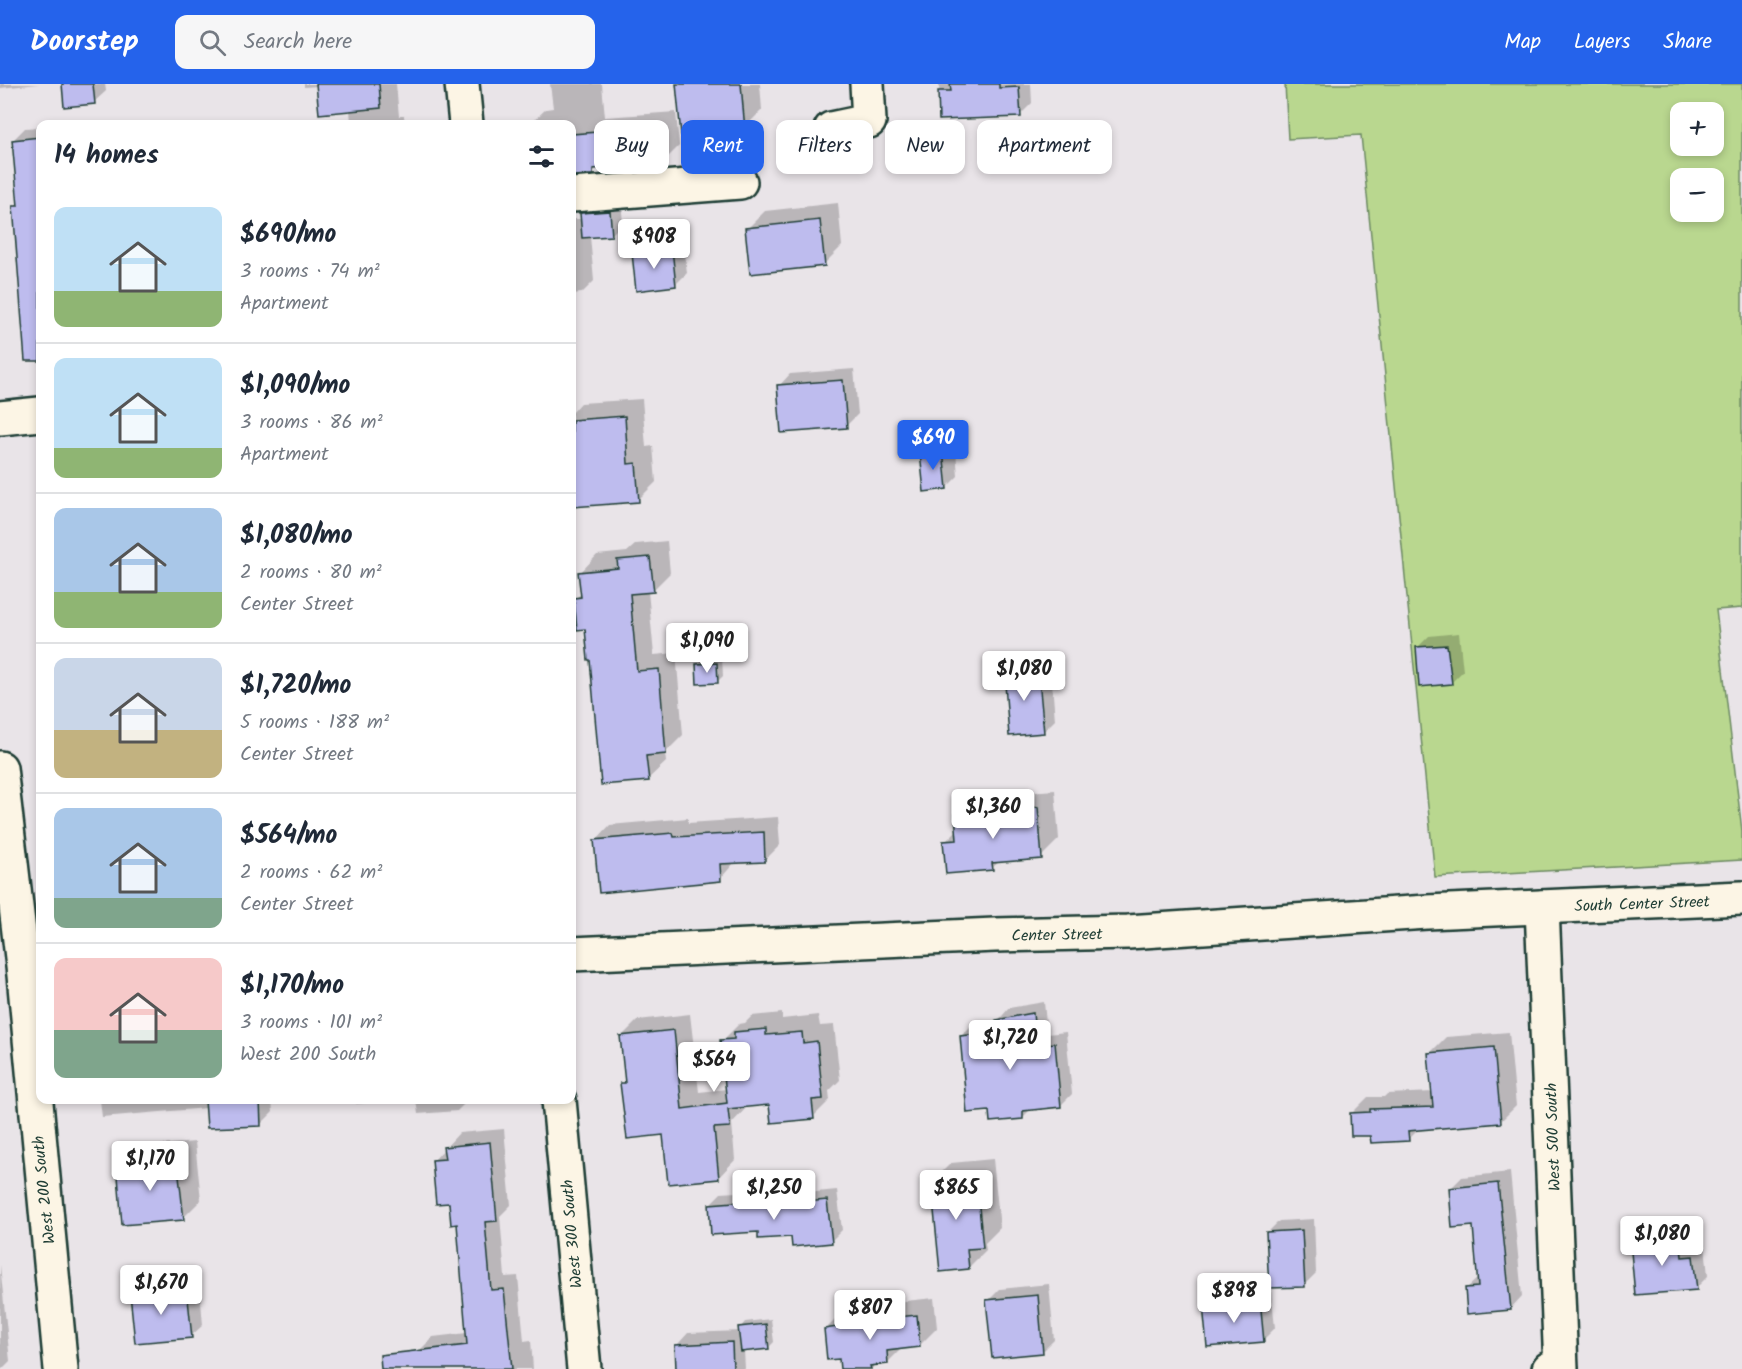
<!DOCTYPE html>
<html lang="en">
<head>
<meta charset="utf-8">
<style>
  :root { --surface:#fff; --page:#f6f6f7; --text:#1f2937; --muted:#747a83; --line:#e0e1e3; --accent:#2563eb }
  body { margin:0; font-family:Kalam,sans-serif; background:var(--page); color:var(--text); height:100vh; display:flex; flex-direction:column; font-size:22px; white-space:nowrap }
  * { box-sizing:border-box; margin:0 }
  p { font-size:20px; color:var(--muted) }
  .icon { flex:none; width:33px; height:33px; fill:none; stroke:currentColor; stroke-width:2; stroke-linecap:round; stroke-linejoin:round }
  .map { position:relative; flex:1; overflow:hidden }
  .panel { position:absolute; left:36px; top:36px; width:540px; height:984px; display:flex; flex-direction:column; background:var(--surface); border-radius:12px; box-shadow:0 3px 9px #0003 }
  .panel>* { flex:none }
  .banner { position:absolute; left:594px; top:36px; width:570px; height:54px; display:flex; gap:12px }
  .buttons { position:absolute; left:1670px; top:18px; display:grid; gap:12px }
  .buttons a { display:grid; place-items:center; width:54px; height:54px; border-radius:12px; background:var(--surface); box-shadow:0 3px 9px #0003; font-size:30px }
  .price { position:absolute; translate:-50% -51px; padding:0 14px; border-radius:6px; background:#fff; color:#222; font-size:20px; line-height:39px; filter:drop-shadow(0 2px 3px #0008) }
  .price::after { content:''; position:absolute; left:50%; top:36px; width:18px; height:14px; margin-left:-9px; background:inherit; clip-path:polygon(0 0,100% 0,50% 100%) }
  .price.on { background:var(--accent); color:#fff }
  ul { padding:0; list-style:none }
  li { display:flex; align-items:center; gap:18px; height:150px; padding:0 18px }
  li+li { border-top:2px solid var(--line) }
  li span { display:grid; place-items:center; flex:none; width:168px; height:120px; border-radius:12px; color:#555 }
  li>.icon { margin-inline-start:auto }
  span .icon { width:72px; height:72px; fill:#fffc; stroke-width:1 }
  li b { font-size:26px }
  h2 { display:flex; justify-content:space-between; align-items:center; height:72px; padding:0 18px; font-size:26px }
  .chip { padding:0 21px; border-radius:12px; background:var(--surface); box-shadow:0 3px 9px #0003; font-size:21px; line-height:54px }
  .chip.on { background:var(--accent); color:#fff }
  header { display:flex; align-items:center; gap:36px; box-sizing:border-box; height:84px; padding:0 30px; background:var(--accent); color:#fff }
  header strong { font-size:28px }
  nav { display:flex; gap:33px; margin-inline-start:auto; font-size:21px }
  .search { width:420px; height:54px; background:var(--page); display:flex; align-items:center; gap:15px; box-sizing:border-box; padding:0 21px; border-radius:12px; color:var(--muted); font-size:22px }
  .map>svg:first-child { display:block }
  .green { fill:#b9d78f; stroke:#6c8a62; stroke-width:1.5; fill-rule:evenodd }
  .shadow { fill:#0003 }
  .building { fill:#bebcee; stroke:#1f3d34; stroke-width:1.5 }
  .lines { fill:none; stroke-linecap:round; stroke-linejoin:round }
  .minor-casing { stroke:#1f3d34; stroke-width:38 }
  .minor { stroke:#fcf5e5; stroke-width:33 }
  .labels { text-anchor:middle; stroke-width:4.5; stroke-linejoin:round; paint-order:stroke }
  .street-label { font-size:16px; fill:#1f3d34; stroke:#fcf5e5 }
</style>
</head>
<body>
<header>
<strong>Doorstep</strong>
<div class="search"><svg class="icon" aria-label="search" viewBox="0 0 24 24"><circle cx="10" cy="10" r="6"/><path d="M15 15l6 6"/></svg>Search here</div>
<nav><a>Map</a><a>Layers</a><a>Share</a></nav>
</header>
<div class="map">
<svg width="1742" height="1285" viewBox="0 0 1742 1285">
  <rect width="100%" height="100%" fill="#e9e4e8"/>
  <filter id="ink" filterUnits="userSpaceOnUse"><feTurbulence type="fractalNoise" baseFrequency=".0167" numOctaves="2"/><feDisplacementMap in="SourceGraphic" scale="12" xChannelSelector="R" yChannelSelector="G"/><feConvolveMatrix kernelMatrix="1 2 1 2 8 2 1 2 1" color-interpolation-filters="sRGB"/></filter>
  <g filter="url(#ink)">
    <!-- green -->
    <path class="green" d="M1285,0h457v524l-26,2 26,221v29l-307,17 -74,-742 -73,4zM1680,28h33v34h-33zM1680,94h33v34h-33z"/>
    <!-- shadow -->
    <g class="shadow">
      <path d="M0,0h39l-39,4z"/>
      <path d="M63,0h42l1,7 -12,11z"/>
      <path d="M304,0h92l3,32h5l1,8h-54l-1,-15 -32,-23 -14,1z"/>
      <path d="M550,0h52l3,33 71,-5 3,34 -16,16 -65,5 -6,6 -20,2v-51h-42l16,-15 7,-1z"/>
      <path d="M678,0h82l2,26 -18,18z"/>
      <path d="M939,0h92l1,19 -12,12 -80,4z"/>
      <path d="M40,43v192l-17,1 -9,-113 5,-5 -6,-62 12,-12z"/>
      <path d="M621,116l2,23 -12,12 -21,1 4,45 -12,12 -10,1v-75h10l-1,-5 12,-12z"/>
      <path d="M838,119l4,43 -18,18 -77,-35 18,-18z"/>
      <path d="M683,154l4,35 -12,12 -42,-31 12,-12z"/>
      <path d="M854,285l4,45 -12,12 -67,-40 11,-12z"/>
      <path d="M642,315l4,48 7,-1 3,36 -18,18 -66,6v-93l9,-10z"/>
      <path d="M955,354l3,38 -12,12 -25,-36 12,-11z"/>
      <path d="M667,457l3,32 -17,17 -5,1 6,64 22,-2 7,82 -18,18 1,9 -18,17 -57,-120 -5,-32 -10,-29 6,-5 -2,-20 17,-18 30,-3 9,-8z"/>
      <path d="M1459,549l4,38 -12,12 -34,-35 12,-12z"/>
      <path d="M1050,573l5,63 -12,12 -38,-60 12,-12z"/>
      <path d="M722,574l1,18 -6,6 -20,-18 6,-5z"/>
      <path d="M1055,706l4,49 -18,18 -41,4 -8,7 -47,-26 13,-13 -1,-15 18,-18z"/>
      <path d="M778,733l2,28 -15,15 -30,2 -15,17 -125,-38 15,-16 78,-7v5z"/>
      <path d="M1044,918l3,32 19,-2 6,62 -12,12 -29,3 -8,8 -33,-7 -29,-74 12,-12 24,-2 12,-14z"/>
      <path d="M782,929v6l36,-4 2,11 14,-1 6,55 -11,11 1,9 -17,17 -43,-14 -24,3v2l-14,15 3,37 -17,18 -53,-45 -43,-49 4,-4 -5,-43 17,-17 52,-6 9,78 28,-3 -5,-48 17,-17 6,-1 7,-7z"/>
      <path d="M1509,948l7,74 -16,16 -80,6 -12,12 -36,-6 -20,-21 16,-16h16l3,-3 47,-2 -4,-39 16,-16z"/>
      <path d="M100,1016h184l-12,1 1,11 -12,12 -54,-16 -105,9z"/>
      <path d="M356,1016h40l-40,4z"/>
      <path d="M416,1016h52l-11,11 -39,3z"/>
      <path d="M504,1045l7,76 -11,11 5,61 13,-1 6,65 7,-1 2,29h-112l-2,-18 14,-14 34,-4 -9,-110 -25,-62 26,-28z"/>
      <path d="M195,1058l6,58 -18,18 -65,-53 18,-18z"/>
      <path d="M993,1075l7,69 -15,15 1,7 -18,18 -35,-87 18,-18z"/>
      <path d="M1510,1088l12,124 -11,12 -45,-19 13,-12 -5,-53 -24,-35 12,-12z"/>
      <path d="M784,1105l1,6 52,-5 5,40 -11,11 -39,-6 -82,-31 11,-11z"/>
      <path d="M1314,1135l2,54 -12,12 -33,2 4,41 -12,12 -58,-34 12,-12 53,-5 -3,-56 12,-12z"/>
      <path d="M1691,1141l2,21 12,-1 3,31 -12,12 -64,-47 12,-12z"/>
      <path d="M0,1181l10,96 -8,8h-2z"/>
      <path d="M199,1194l4,47 -12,11 -59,-41 12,-12z"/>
      <path d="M1049,1200l5,56 -12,12 -54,-51 12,-12z"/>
      <path d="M934,1214l3,30 -18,18 -16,1 -16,16 -10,1 -6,5h-30l-1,-12 -14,-28 18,-18h8l5,-5z"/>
      <path d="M771,1235l3,23 -6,6 -24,2 1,19h-67l-1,-24 11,-12 52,-2v-3l5,-6z"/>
    </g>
    <!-- building -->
    <g class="building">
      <path d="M62,0h31l2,20 -31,3z"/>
      <path d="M316,0h63l2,24 -62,6z"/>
      <path d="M676,0h65l4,46 -64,5z"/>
      <path d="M950,0h49v4l20,-1 2,30 -82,3 -1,-29h13z"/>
      <path d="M661,43l3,36 -71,6v6l-21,1v-42z"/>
      <path d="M40,53v224h-15l-12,-155h5l-6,-66z"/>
      <path d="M610,127l2,25 -30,2 -2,-25z"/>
      <path d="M820,136l5,46 -75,8 -5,-46z"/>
      <path d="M672,165l4,37 -40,5 -4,-38z"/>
      <path d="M843,296l4,48 -66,5 -4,-48z"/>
      <path d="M625,332l3,48 8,-1 3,39 -67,5v-87z"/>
      <path d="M943,366l4,39 -23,3 -4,-40z"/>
      <path d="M650,473l4,35 -24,2 7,77 22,-2 7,85 -20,2 3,25 -48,4 -11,-125h-2l-3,-31 -8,1 -3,-32 7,-1 -3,-25 40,-4 -1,-8z"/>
      <path d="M1447,561l5,39 -33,3 -3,-40z"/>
      <path d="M717,579l1,20 -21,1 -1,-20z"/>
      <path d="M1038,584l6,65 -35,3 -5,-65z"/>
      <path d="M1038,723l4,52 -50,4 1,7 -47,4 -3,-33 14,-1 -2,-26z"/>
      <path d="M764,748l1,30 -45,2 1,17 -122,12 -5,-53 79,-7 1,4z"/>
      <path d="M1033,929l3,32 19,-2 6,64 -38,4v8l-33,3 -1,-11 -22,2 -7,-77 37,-4 -1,-12z"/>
      <path d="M766,945v6l36,-3 1,11 14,-2 6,58 -11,1 2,19 -43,4 -2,-18 -41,4 2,18 -16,1 5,51 -51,5 -5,-49 -36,4 -7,-56h5l-5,-47 54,-6 8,79 45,-6 -7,-63 14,-1v-7z"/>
      <path d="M1494,963l7,76 -93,8 1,10 -38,2 -1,-7h-19l-1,-23 20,-1v-3l63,-2 -5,-54z"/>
      <path d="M205,1016h55l1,26 -54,2z"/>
      <path d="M490,1058l7,79 -12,1 6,68 13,-1 8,80h-131l-1,-14 87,-10 -10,-121 -6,1 -2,-22 -13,1 -4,-44 13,-1 -2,-12z"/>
      <path d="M177,1075l7,61 -62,5 -5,-61z"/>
      <path d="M976,1092l7,72 -16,1 2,20 -29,3 -9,-92z"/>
      <path d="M1498,1099l13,127 -44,4 -2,-26 13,-1 -5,-61 -21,2 -3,-40z"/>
      <path d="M774,1115v6l53,-5 5,43 -40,4 -1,-10 -33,2v-7l-47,3 -2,-31z"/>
      <path d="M1302,1146l3,57 -36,1 -3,-56z"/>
      <path d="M1680,1152l2,21 11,-1 4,34 -62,5 -5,-54z"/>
      <path d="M187,1205l5,49 -57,5 -5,-49z"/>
      <path d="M1038,1211l5,58 -51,5 -6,-58z"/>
      <path d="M1260,1216l4,42 -57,5 -4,-42z"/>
      <path d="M917,1231l3,32 -33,4 1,13 -18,2 1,3h-31l-1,-10 -12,1 -3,-31 14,-2 -1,-4z"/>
      <path d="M766,1240l3,25 -28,3 -3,-25z"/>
      <path d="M732,1258l1,27h-57l-1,-24z"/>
    </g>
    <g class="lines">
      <!-- minor casing -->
      <g class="minor-casing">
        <g id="minor">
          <path d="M462,0l4,40"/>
          <path d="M831,45l38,-8 -2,-37"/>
          <path d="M572,111l168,-13"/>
          <path d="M0,334l40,-4"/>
          <path d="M0,684l24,207 37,394"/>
          <path d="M1542,823l19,461 -12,1"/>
          <path d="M572,870l423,-19 133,-3 299,-20 315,-14"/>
          <path d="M559,1016l25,269"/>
        </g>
      </g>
      <!-- minor -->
      <use href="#minor" class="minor"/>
    </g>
  </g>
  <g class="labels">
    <!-- street labels -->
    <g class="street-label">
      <text transform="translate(1642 819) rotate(-2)" y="6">South Center Street</text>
      <text transform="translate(1057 850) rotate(-1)" y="6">Center Street</text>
      <text transform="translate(1552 1053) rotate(-92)" y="6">West 500 South</text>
      <text transform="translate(43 1106) rotate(-96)" y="6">West 200 South</text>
      <text transform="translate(571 1150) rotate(-95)" y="6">West 300 South</text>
    </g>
  </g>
</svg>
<div class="buttons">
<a>+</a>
<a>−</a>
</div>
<b class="price" style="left:654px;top:186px">$908</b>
<b class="price on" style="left:933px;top:387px">$690</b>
<b class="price" style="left:707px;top:590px">$1,090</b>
<b class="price" style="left:1024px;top:618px">$1,080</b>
<b class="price" style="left:993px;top:756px">$1,360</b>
<b class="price" style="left:1010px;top:987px">$1,720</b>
<b class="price" style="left:714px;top:1009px">$564</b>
<b class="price" style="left:150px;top:1108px">$1,170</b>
<b class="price" style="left:774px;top:1137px">$1,250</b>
<b class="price" style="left:956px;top:1137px">$865</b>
<b class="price" style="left:1662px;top:1183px">$1,080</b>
<b class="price" style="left:161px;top:1232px">$1,670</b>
<b class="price" style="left:1234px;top:1240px">$898</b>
<b class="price" style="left:870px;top:1257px">$807</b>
<div class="banner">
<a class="chip">Buy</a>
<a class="chip on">Rent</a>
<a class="chip">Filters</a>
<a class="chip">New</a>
<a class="chip">Apartment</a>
</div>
<section class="panel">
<h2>14 homes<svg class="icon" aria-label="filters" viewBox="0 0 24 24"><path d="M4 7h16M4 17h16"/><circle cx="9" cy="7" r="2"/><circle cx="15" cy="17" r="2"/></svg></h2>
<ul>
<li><span style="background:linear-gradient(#bfe0f5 70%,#8fb573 0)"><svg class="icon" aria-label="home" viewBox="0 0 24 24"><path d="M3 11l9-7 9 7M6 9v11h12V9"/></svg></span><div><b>$690/mo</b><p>3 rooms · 74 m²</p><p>Apartment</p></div></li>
<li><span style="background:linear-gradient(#bfe0f5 75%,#8fb573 0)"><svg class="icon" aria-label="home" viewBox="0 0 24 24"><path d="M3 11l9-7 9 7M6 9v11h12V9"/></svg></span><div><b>$1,090/mo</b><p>3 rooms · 86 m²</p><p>Apartment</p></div></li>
<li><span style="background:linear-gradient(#a9c7e8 70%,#8fb573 0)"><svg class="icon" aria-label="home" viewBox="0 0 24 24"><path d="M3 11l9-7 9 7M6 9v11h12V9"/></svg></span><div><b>$1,080/mo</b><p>2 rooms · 80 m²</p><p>Center Street</p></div></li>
<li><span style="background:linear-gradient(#c9d6e8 60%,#c2b280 0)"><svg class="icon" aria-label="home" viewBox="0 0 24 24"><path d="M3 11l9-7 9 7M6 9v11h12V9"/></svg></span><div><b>$1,720/mo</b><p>5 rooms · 188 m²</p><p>Center Street</p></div></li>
<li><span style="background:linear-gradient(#a9c7e8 75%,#7fa58c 0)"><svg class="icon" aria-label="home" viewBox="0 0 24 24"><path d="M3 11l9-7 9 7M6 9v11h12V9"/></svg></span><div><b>$564/mo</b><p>2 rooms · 62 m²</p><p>Center Street</p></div></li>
<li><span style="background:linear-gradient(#f6c9c9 60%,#7fa58c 0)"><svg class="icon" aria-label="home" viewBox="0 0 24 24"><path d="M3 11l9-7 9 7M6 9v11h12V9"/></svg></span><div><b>$1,170/mo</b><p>3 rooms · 101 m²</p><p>West 200 South</p></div></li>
</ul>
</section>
</div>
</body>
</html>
